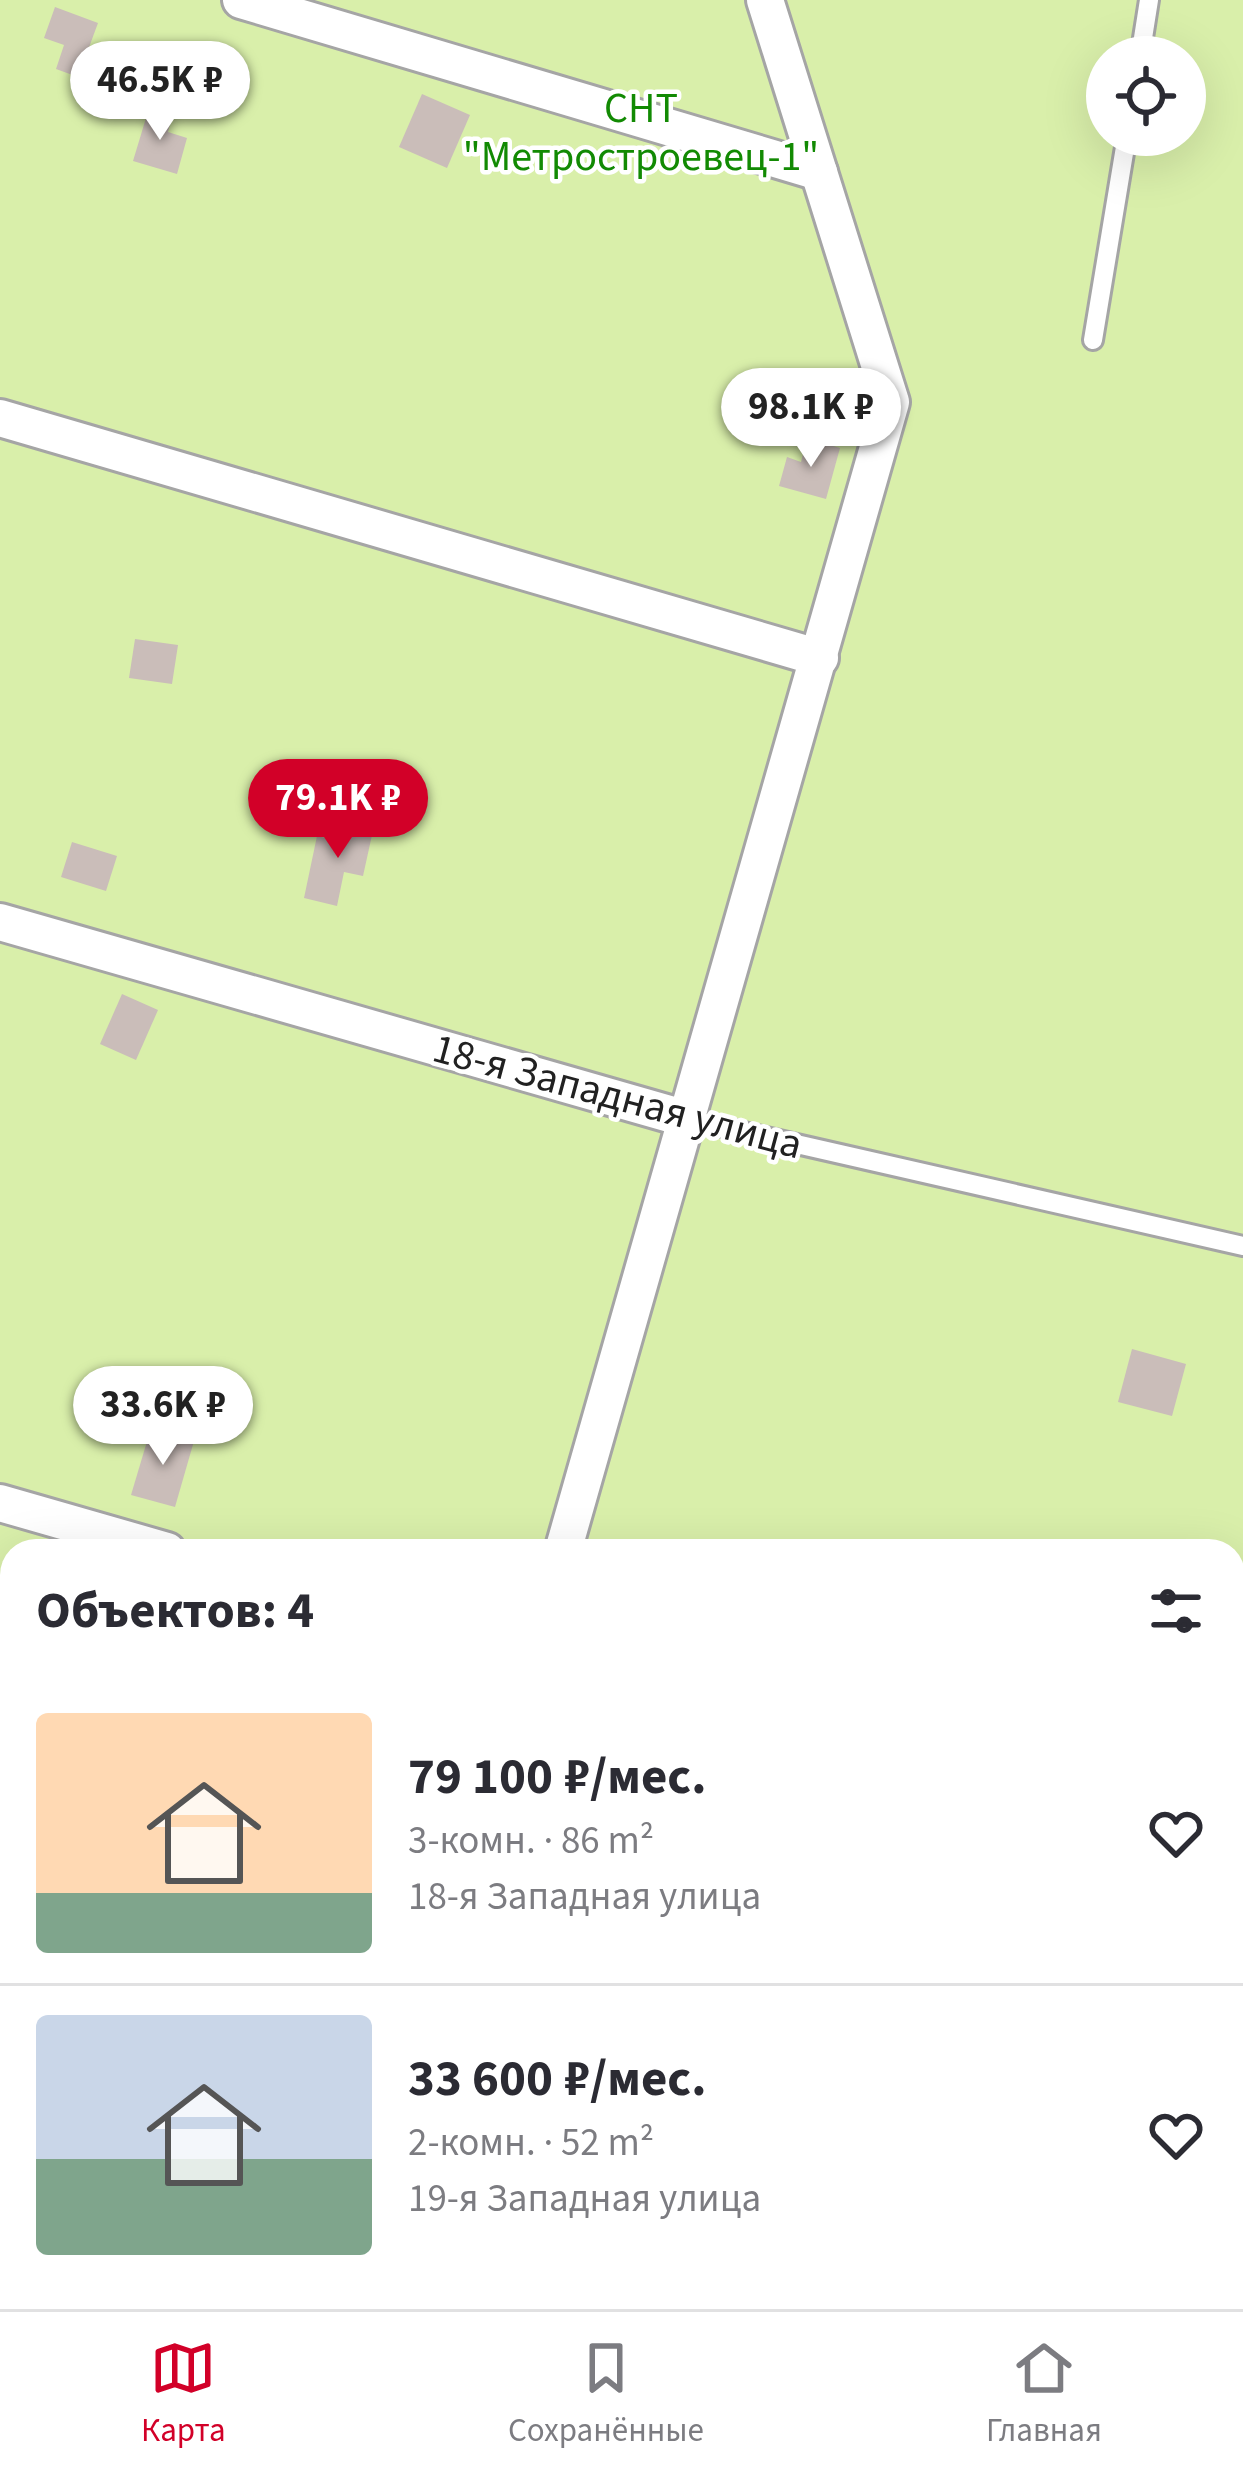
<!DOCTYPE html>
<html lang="ru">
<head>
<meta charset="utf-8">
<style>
  :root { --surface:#fff; --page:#f7f7f7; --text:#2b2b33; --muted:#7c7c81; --line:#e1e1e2; --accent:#d20028 }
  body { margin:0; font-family:"Source Sans 3",sans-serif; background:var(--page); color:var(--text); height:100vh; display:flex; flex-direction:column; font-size:45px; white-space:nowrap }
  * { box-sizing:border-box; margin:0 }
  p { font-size:39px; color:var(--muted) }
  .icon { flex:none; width:66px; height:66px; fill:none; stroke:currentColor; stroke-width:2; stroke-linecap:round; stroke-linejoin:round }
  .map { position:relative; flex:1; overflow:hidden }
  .drawer { position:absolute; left:0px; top:1539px; width:1245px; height:771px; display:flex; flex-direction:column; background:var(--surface); border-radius:36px 36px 0 0; box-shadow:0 12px 48px #0002 }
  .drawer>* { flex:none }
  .buttons { position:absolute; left:1086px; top:36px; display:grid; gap:24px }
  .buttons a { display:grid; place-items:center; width:120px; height:120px; border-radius:50%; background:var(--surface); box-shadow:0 12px 48px #0002; font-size:60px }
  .price { position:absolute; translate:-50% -102px; padding:0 27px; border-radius:42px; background:#fff; color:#222; font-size:39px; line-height:78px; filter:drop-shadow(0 3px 6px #0008) }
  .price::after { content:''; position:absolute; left:50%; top:72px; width:36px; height:27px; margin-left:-18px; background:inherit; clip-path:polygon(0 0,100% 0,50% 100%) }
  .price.current { background:var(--accent); color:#fff }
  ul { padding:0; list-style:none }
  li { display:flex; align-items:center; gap:36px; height:300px; padding:0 36px }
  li+li { border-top:3px solid var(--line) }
  li span { display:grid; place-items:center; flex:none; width:336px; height:240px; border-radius:12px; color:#555 }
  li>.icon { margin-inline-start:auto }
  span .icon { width:144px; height:144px; fill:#fffc; stroke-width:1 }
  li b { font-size:51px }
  h2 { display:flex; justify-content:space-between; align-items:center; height:144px; padding:0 36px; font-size:51px }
  .menu { display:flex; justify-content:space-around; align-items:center; height:168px; border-top:3px solid var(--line); background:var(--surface); font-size:33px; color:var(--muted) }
  .menu a { display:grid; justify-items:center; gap:6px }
  .menu .current { color:var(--accent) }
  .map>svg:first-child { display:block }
  .grass { fill:#d9efaa; fill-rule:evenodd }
  .building { fill:#cabdb9 }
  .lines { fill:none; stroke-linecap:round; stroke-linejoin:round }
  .service-casing { stroke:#a5a5a5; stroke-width:24 }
  .minor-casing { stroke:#a5a5a5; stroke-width:42 }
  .service { stroke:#fff; stroke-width:18 }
  .minor { stroke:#fff; stroke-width:36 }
  .labels { text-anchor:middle; stroke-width:9; stroke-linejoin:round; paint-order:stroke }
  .park-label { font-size:42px; fill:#128a03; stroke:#fff }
  .street-label { font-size:42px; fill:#212121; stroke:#fff }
</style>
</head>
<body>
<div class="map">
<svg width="1243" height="2309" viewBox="0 0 1243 2309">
  <rect width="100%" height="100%" fill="#f2ece7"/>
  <!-- grass -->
  <path class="grass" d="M0,0h1243v2309h-1243zM1107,57h78v78h-78zM12,1551h1221v747h-1221z"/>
  <!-- building -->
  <g class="building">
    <path d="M55,7l43,16 -20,54 -22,-8 8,-24 -20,-7z"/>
    <path d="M422,94l48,21 -23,53 -48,-21z"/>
    <path d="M149,108l24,7 -5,17 19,6 -10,36 -44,-13z"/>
    <path d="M807,438l33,10 -14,51 -47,-13 8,-29 14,5z"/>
    <path d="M135,639l43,6 -6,39 -43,-6z"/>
    <path d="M343,819l31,7 -11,50 -19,-4 -7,34 -33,-8 13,-62 21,5z"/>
    <path d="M72,842l45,14 -11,35 -45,-14z"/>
    <path d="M122,994l36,16 -22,50 -36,-16z"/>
    <path d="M1132,1349l54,15 -14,52 -54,-14z"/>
    <path d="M151,1428l43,13 -19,66 -44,-12z"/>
  </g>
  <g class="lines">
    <!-- service casing -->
    <g class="service-casing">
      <g id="service">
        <path d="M1140,57l9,-57"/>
        <path d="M1093,340l34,-205"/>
        <path d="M687,1119l556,127"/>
        <path d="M1233,1786l10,3"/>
      </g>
    </g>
    <!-- minor casing -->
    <g class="minor-casing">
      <g id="minor">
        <path d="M241,0l578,172"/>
        <path d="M0,418l820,240"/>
        <path d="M0,922l687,197"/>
        <path d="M0,1503l167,48"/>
        <path d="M563,1551l328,-1149 -126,-402"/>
        <path d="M0,2027l12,3"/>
        <path d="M1233,2282l10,-10"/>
        <path d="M998,2298l42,11"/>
        <path d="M307,2309l3,-11"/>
        <path d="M1207,2309l10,-11"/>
      </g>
    </g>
    <!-- service -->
    <use href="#service" class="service"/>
    <!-- minor -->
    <use href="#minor" class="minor"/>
  </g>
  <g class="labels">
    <!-- park labels -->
    <g class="park-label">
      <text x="641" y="122">СНТ<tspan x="641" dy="48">"Метростроевец-1"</tspan></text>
    </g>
    <!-- street labels -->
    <g class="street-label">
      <text transform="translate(618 1095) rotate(15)" y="15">18-я Западная улица</text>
    </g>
  </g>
</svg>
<div class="buttons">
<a><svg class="icon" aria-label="locate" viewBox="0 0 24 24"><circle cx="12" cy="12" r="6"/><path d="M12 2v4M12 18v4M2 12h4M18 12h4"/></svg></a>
</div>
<b class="price" style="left:160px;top:143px">46.5K ₽</b>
<b class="price" style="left:811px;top:470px">98.1K ₽</b>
<b class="price current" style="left:338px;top:861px">79.1K ₽</b>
<b class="price" style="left:163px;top:1468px">33.6K ₽</b>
<section class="drawer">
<h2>Объектов: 4<svg class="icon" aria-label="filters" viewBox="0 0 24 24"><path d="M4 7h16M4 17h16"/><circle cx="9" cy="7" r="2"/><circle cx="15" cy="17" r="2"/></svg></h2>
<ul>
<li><span style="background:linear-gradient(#ffd9b3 75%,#7fa58c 0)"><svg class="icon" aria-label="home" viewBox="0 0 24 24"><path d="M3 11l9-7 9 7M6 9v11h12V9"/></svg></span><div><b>79 100 ₽/мес.</b><p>3-комн. · 86 m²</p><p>18-я Западная улица</p></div><svg class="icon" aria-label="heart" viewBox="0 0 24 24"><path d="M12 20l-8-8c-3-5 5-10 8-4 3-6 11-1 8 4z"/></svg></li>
<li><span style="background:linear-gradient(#c9d6e8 60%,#7fa58c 0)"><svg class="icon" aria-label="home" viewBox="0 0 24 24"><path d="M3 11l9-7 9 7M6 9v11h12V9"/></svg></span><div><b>33 600 ₽/мес.</b><p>2-комн. · 52 m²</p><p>19-я Западная улица</p></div><svg class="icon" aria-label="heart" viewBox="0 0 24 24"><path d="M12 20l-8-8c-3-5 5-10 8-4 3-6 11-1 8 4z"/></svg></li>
</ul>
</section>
</div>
<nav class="menu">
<a class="current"><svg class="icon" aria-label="map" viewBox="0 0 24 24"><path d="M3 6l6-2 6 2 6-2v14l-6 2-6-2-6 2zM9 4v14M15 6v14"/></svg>Карта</a>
<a><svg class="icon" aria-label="saved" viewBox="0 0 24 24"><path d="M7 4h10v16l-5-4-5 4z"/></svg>Сохранённые</a>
<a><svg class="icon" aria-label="home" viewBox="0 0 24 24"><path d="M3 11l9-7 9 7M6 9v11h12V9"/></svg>Главная</a>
</nav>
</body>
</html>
